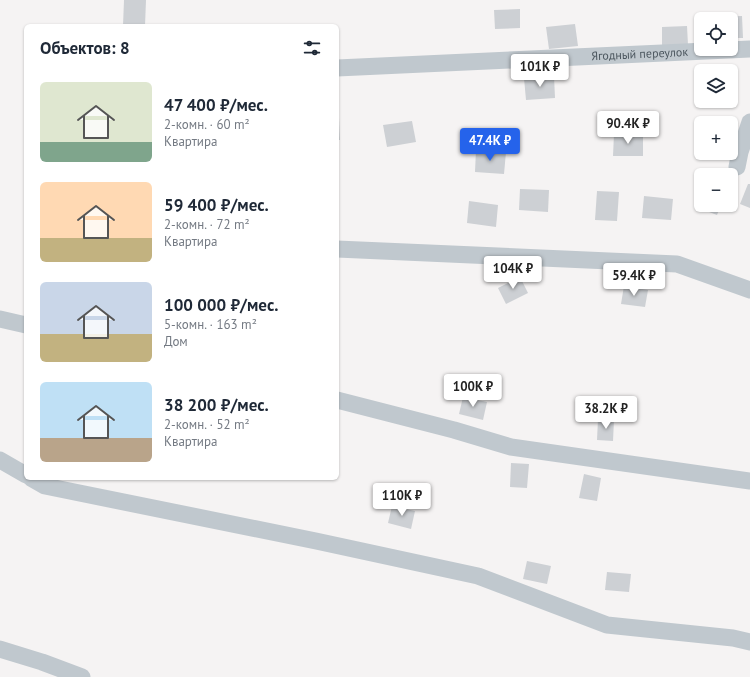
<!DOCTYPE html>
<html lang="ru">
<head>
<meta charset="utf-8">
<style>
  :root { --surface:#fff; --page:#f6f6f7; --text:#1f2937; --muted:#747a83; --accent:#2563eb }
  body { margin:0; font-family:"PT Sans",sans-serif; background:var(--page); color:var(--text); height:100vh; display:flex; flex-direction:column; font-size:15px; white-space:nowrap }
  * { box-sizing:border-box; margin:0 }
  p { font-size:13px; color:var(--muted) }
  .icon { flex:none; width:22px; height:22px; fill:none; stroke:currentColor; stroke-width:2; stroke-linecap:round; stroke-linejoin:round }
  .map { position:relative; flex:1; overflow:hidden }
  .side { position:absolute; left:24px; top:24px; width:315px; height:456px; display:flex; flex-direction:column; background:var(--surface); border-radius:6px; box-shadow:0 1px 3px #0004 }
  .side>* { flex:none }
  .buttons { position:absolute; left:694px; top:12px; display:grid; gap:8px }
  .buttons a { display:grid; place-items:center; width:44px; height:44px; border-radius:6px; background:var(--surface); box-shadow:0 1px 3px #0004; font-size:20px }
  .price { position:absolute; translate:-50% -34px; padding:0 9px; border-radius:4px; background:#fff; color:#222; font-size:13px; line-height:26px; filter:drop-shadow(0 1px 2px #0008) }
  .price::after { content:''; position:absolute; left:50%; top:24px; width:12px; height:9px; margin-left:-6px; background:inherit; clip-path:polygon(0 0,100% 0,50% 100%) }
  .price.active { background:var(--accent); color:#fff }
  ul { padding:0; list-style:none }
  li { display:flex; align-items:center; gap:12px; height:100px; padding:0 16px }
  li span { display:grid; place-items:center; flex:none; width:112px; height:80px; border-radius:6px; color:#555 }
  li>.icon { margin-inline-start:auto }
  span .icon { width:48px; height:48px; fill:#fffc; stroke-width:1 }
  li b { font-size:17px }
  h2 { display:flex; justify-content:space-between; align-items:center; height:48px; padding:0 16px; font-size:17px }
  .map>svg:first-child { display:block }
  .building { fill:#cdd0d4 }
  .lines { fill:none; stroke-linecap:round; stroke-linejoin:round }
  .minor { stroke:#c0c8ce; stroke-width:17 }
  .labels { text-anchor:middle; stroke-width:4; stroke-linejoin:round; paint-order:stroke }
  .street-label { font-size:12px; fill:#4c575f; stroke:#fff }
</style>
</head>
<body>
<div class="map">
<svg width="750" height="677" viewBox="0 0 750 677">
  <rect width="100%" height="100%" fill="#f5f3f3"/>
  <!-- building -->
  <g class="building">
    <path d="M124,0h22l-1,26h-22z"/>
    <path d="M520,9v19l-25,1 -1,-19z"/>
    <path d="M742,16l1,22h-12v-19h-18l-1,-2z"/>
    <path d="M575,24l3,22 -29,3 -3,-22z"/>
    <path d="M687,26l1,19 -26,1v-19z"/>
    <path d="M554,76l1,22 -29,2 -2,-22z"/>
    <path d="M337,118h2l1,22h-3z"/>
    <path d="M412,121l4,21 -29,5 -4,-22z"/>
    <path d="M614,134h29v22h-30z"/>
    <path d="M476,150l30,2 -2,22 -29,-2z"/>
    <path d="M748,184h2v24l-10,-4z"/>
    <path d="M520,189l29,1 -1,22 -29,-2z"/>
    <path d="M597,191l22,1 -2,29 -22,-1z"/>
    <path d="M701,195v10h20l-4,10 -21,-8z"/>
    <path d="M644,196l29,3 -2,21 -29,-2z"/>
    <path d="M469,201l29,4 -2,22 -29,-4z"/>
    <path d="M520,277l8,16 -22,11 -8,-16z"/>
    <path d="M624,286l24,4 -3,17 -24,-3z"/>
    <path d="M463,397l24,5 -4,18 -24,-6z"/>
    <path d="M598,419l16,1 -1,21 -16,-1z"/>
    <path d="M511,463l18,1 -2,24 -17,-1z"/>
    <path d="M584,474l17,4 -4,23 -18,-3z"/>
    <path d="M392,506l23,5 -4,18 -23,-6z"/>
    <path d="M527,561l24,5 -4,18 -24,-5z"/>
    <path d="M607,572l24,2 -2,18 -24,-2z"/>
  </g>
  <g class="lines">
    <!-- minor -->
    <g class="minor">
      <path id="s1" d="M337,68l413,-19"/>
      <path d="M737,167l3,-15 10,-30"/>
      <path d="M337,249l340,15 73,26"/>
      <path d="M0,319l26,6"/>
      <path d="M337,400l117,30 57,17 239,34"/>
      <path d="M0,460l26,15"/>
      <path d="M31,478l14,8 271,55 162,35 129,49 126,13 17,4"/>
      <path d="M0,649l42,13 40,15"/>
    </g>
  </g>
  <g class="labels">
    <!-- street labels -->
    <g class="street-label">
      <text dy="4" stroke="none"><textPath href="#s1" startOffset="303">Ягодный переулок</textPath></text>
    </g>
  </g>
</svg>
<div class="buttons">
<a><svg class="icon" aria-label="locate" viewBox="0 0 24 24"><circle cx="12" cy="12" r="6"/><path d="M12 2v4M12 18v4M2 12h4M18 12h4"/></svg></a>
<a><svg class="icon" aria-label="layers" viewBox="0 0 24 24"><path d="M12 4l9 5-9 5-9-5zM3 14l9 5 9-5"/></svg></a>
<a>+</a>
<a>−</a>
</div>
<b class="price" style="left:540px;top:88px">101K ₽</b>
<b class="price" style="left:628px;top:145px">90.4K ₽</b>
<b class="price active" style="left:490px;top:162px">47.4K ₽</b>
<b class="price" style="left:513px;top:290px">104K ₽</b>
<b class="price" style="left:634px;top:297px">59.4K ₽</b>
<b class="price" style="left:473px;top:408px">100K ₽</b>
<b class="price" style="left:606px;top:430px">38.2K ₽</b>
<b class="price" style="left:402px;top:517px">110K ₽</b>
<section class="side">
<h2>Объектов: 8<svg class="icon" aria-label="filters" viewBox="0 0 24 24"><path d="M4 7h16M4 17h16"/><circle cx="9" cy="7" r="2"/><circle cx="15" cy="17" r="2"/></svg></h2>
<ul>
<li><span style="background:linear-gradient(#dfe7d0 75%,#7fa58c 0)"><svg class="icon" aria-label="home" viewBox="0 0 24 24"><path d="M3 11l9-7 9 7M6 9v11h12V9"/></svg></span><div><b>47 400 ₽/мес.</b><p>2-комн. · 60 m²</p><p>Квартира</p></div></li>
<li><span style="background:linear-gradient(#ffd9b3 70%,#c2b280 0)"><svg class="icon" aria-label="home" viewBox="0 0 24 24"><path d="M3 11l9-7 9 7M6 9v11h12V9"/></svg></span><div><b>59 400 ₽/мес.</b><p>2-комн. · 72 m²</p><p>Квартира</p></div></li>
<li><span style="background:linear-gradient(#c9d6e8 65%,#c2b280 0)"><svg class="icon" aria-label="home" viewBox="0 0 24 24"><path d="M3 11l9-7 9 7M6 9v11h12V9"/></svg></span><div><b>100 000 ₽/мес.</b><p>5-комн. · 163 m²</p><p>Дом</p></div></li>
<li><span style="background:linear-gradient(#bfe0f5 70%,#b9a48a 0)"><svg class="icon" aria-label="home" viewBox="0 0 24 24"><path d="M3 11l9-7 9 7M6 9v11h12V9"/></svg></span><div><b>38 200 ₽/мес.</b><p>2-комн. · 52 m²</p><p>Квартира</p></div></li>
</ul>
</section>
</div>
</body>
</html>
